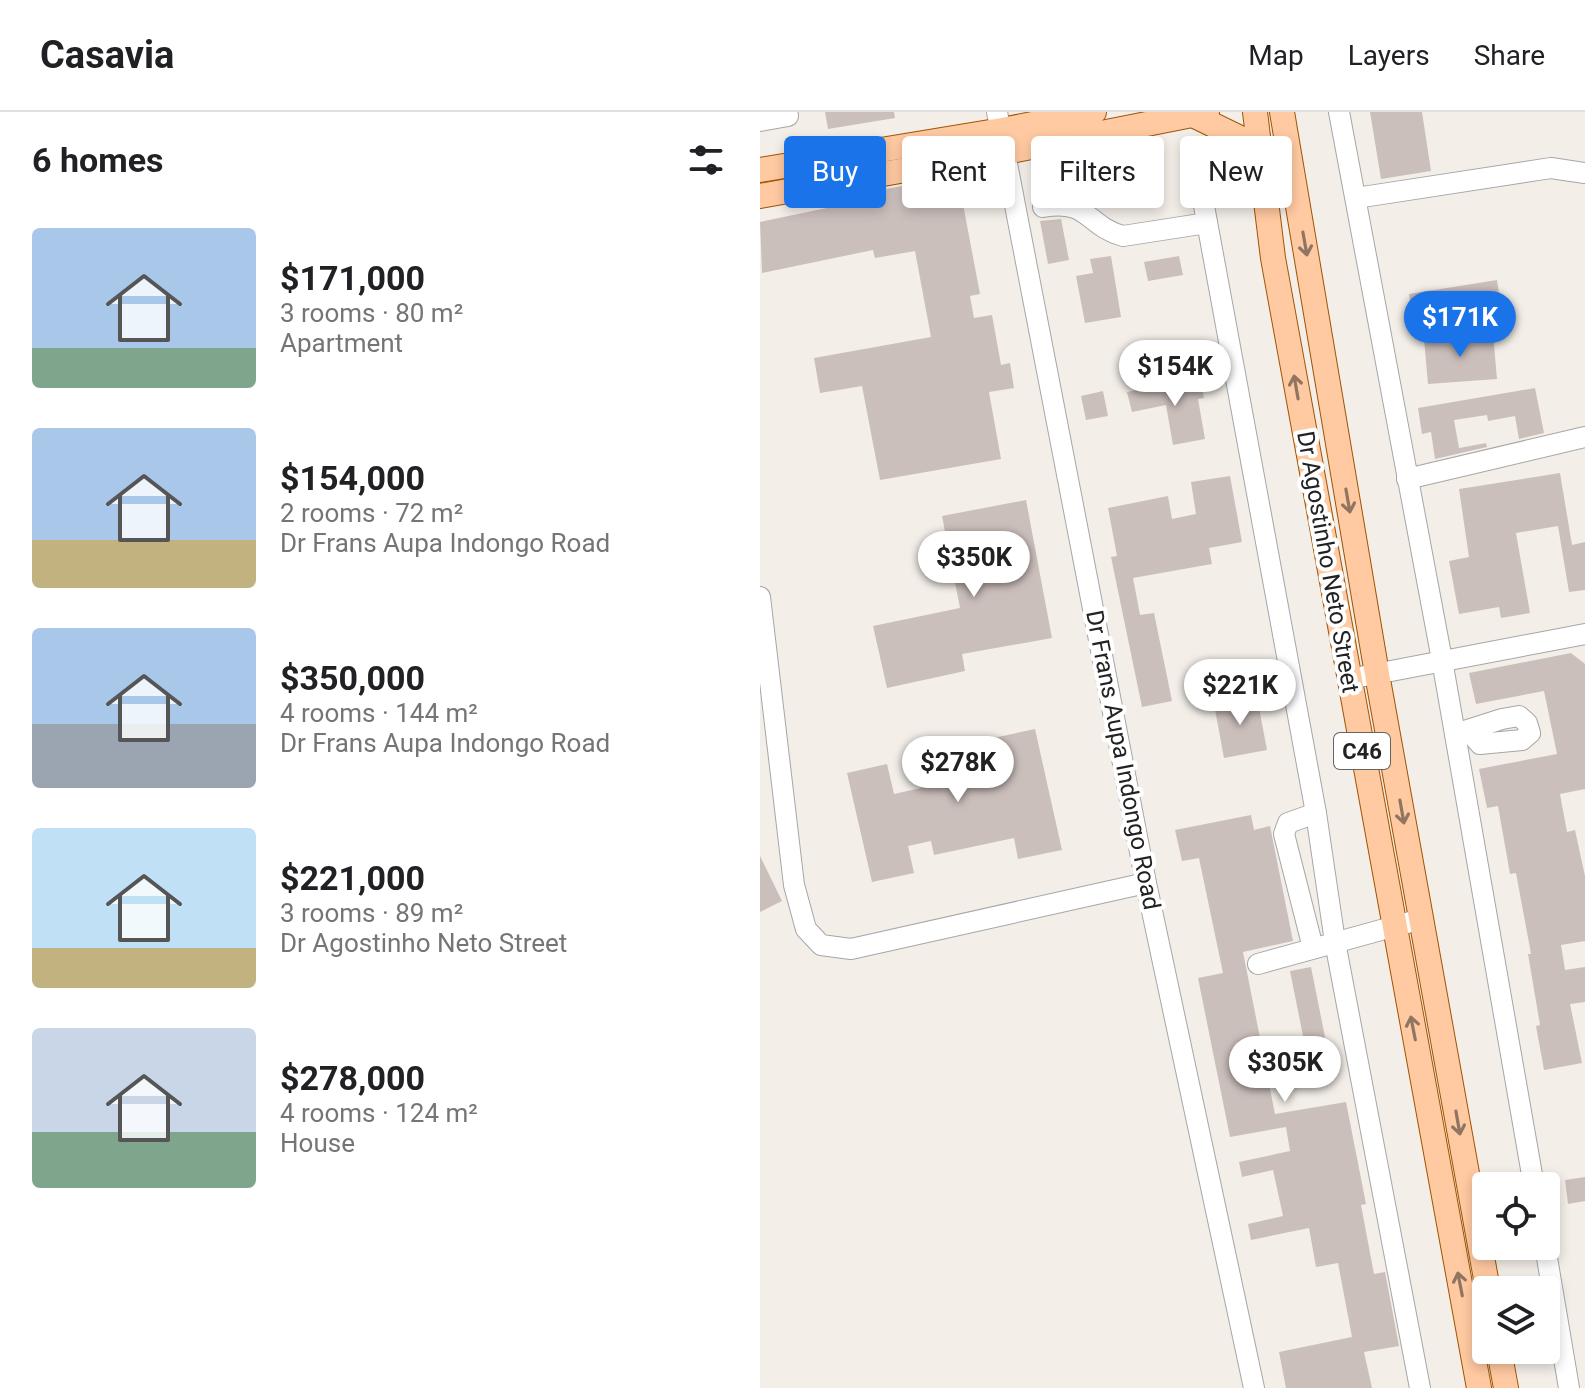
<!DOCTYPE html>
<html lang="en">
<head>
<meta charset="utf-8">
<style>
  :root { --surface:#fff; --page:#f2f2f2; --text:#202124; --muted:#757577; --line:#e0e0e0; --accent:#1a73e8 }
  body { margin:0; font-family:Roboto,sans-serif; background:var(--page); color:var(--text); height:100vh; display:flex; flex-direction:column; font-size:30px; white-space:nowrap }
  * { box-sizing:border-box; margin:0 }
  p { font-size:26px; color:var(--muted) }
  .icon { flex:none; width:44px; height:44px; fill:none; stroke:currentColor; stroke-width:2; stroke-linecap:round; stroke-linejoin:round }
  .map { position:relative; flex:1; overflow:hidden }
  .sheet { display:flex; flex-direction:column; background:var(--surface); width:760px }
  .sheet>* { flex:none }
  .guide { position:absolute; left:24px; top:24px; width:680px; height:72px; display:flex; gap:16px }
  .tools { position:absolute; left:712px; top:1060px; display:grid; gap:16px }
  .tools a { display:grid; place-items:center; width:88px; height:88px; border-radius:8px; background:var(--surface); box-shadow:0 4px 12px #0003; font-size:40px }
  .price { position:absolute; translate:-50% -68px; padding:0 18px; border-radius:28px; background:#fff; color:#222; font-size:26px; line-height:52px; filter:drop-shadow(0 2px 4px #0008) }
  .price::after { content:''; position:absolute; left:50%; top:48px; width:24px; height:18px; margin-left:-12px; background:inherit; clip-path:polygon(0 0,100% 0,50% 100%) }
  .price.on { background:var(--accent); color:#fff }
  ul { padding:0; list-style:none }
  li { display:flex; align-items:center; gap:24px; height:200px; padding:0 32px }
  li span { display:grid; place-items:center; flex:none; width:224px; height:160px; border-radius:8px; color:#555 }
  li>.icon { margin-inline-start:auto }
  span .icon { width:96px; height:96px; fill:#fffc; stroke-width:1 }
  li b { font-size:34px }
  h2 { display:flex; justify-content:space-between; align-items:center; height:96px; padding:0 32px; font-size:34px }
  .chip { padding:0 28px; border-radius:8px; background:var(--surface); box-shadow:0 4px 12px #0003; font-size:28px; line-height:72px }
  .chip.on { background:var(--accent); color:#fff }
  header { display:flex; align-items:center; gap:48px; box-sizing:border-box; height:112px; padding:0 40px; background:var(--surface); border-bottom:2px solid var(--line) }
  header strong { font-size:38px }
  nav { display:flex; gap:44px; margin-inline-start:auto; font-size:28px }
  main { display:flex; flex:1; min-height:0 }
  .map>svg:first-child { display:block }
  .building { fill:#cbbfbb }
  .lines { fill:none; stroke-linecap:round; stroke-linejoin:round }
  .minor-casing { stroke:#a6a6a6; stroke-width:22 }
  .major-casing { stroke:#a05300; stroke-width:26 }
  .minor { stroke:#fff; stroke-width:20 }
  .major { stroke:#ffc9a1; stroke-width:24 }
  .oneway { stroke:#907662 }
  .labels { text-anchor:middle; stroke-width:8; stroke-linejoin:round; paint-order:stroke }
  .shield { fill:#fff; stroke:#646464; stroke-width:2 }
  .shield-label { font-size:22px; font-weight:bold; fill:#222 }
  .street-label { font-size:24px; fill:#222; stroke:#fff }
</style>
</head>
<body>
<header>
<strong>Casavia</strong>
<nav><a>Map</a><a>Layers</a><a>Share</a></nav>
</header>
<main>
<section class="sheet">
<h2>6 homes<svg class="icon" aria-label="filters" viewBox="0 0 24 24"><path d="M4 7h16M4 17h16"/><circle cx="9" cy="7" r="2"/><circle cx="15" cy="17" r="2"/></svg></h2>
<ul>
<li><span style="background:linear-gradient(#a9c7e8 75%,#7fa58c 0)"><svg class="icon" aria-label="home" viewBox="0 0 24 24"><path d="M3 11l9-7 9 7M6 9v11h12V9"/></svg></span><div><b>$171,000</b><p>3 rooms · 80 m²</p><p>Apartment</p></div></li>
<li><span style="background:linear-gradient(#a9c7e8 70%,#c2b280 0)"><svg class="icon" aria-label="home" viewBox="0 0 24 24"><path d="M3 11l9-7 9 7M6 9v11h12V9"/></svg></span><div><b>$154,000</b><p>2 rooms · 72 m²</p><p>Dr Frans Aupa Indongo Road</p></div></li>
<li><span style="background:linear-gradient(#a9c7e8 60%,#9aa5b1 0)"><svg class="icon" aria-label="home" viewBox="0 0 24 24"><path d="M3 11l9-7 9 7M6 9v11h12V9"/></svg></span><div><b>$350,000</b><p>4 rooms · 144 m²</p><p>Dr Frans Aupa Indongo Road</p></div></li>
<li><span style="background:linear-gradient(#bfe0f5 75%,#c2b280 0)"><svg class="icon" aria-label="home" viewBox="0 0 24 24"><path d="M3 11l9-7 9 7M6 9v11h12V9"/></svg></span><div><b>$221,000</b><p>3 rooms · 89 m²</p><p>Dr Agostinho Neto Street</p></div></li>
<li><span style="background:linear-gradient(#c9d6e8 65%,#7fa58c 0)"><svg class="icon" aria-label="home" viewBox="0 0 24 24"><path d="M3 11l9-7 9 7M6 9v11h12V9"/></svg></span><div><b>$278,000</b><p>4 rooms · 124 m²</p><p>House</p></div></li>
</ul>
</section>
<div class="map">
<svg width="825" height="1276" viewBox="0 0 825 1276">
  <rect width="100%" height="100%" fill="#f3eee8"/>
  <!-- building -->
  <g class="building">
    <path d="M65,0h69l1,6 -67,11z"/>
    <path d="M610,0h52l9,59 -50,8z"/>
    <path d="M327,44l7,35 -20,3h-31l-5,-29z"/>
    <path d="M214,61l5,28 -16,3 17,90 -10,2 4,22 18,-3 9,50 9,-2 4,25 -25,4 12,67 -121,21 -18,-94 -42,7 -6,-35 117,-21 -16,-86 -40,7 -2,-8 -111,23 -2,-51 110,-23 -1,-7z"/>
    <path d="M301,107l8,41 -21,4 -8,-43z"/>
    <path d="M351,144l10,61 -36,6 -9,-47 17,-3 -3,-14z"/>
    <path d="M419,144l4,19 -35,6 -4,-19z"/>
    <path d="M737,168l5,32 -88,14 -5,-32z"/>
    <path d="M733,222l4,45 -69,5 -4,-45z"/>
    <path d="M440,266l4,20 -6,1 7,40 -32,6 -7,-40 -34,7 -5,-20z"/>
    <path d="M775,276l9,45 -25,6 -4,-23 -27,5 -1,-6 -33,5 5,28 27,-5 1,4 -52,12 -4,-27 -9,2 -4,-26z"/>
    <path d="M343,279l5,25 -22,4 -5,-24z"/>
    <path d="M800,361l12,72 13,-3v48l-16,2 -11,-66 -42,7 14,80 -29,5 -2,-11 -40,7 -10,-53 20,-4 -10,-68z"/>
    <path d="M470,364l12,66 -33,6 3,16 -79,14 7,37 14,-2 18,88 -30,6 -31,-150 6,-1 -9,-48 60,-12 4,23 24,-5 -5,-32z"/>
    <path d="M266,388l26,138 -90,16 3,17 -78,17 -14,-62 87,-18 -18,-92z"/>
    <path d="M811,541l14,11v125l-25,5 7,38 8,-2 10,46v65l-24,4 4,25 20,-3v35l-15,2 12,59 -38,7 -8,-44 4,-1 -12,-71h3l-15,-81 -6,1 -12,-68 -11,2 -8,-39 78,-15 -13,-63 -68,13 -7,-31z"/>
    <path d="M497,585l10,53 -43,8 -10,-54z"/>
    <path d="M275,617l27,121 -44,9 -4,-21 -80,17 -3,-14 -23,5 6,27 -42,9 -25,-109 40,-9 7,30 27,-6 -7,-33z"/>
    <path d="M491,703l3,15 16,-4 23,115 -50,11 32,162 71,-12 20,102 -5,1 13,69 11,-2 14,74 -35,6 8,36h-86l-7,-36 73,-15 -14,-74 -22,4 -7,-39 -58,12 -3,-16 35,-8 -10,-46 -31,7 -3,-15 51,-11 -4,-24 -56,10 -32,-159 25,-5 -24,-115 -17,3 -7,-31z"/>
    <path d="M0,744l22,45 -22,11z"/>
    <path d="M551,855l18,90 -21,4 -18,-90z"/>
    <path d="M825,1065v24l-17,3 -3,-24z"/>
  </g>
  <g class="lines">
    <!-- minor casing -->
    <g class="minor-casing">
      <g id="minor">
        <path d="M237,0l149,771 108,505"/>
        <path d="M579,0l103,548 92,526"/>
        <path d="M0,9l28,-5 -1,-4"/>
        <path d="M435,45l121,656 19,129 85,446"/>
        <path d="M596,86l195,-30 34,5"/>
        <path d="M283,95c47,-8 43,19 80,29l84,-13"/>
        <path d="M647,367l178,-42"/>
        <path d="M0,485l34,288 12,44 15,16 30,4 295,-66"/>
        <path d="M589,567l236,-45"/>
        <path d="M695,622l47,-15 17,-3 8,7 3,10 -8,7 -42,4 -6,-7v-8"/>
        <path d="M553,836l-29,-114 4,-11 28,-10"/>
        <path d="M498,852l163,-45"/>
        <path d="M785,1134l24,142"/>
      </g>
    </g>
    <!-- major casing -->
    <g class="major-casing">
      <g id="major">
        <path d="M495,0l18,146 206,1130"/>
        <path d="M522,0l95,562 111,616"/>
        <path d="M433,3l49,24 18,24"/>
        <path d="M0,58l242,-40 92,-18"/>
        <path d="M0,84l246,-44 201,-40"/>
        <path d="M739,1238l7,38"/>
      </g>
    </g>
    <!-- minor -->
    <use href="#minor" class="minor"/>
    <!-- major -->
    <use href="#major" class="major"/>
  </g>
  <!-- one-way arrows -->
  <defs><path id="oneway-shaft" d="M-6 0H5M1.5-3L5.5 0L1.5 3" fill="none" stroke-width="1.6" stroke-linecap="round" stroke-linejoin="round" transform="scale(2)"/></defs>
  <g class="oneway">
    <use href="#oneway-shaft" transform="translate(545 132) rotate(80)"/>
    <use href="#oneway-shaft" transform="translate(536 275) rotate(-100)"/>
    <use href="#oneway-shaft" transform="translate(588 389) rotate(80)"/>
    <use href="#oneway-shaft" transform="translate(642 700) rotate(80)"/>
    <use href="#oneway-shaft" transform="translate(653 916) rotate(-101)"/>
    <use href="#oneway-shaft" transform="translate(698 1011) rotate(80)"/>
    <use href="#oneway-shaft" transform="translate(700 1172) rotate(-101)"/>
  </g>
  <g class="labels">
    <!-- shield labels -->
    <rect class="shield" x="574" y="621" width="56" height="36" rx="6"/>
    <g class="shield-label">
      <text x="602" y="647">C46</text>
    </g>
    <!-- street labels -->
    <g class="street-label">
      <text transform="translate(568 450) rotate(80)" y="8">Dr Agostinho Neto Street</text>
      <text transform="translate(363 648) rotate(79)" y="8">Dr Frans Aupa Indongo Road</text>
    </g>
  </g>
</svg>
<div class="tools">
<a><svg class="icon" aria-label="locate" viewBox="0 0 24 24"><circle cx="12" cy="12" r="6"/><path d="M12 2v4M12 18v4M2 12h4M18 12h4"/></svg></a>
<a><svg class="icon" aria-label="layers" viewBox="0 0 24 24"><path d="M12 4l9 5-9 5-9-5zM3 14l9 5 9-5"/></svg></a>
</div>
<b class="price on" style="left:700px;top:247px">$171K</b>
<b class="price" style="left:415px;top:296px">$154K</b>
<b class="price" style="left:214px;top:487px">$350K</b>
<b class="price" style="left:480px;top:615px">$221K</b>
<b class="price" style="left:198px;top:692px">$278K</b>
<b class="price" style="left:525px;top:992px">$305K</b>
<div class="guide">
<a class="chip on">Buy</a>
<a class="chip">Rent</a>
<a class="chip">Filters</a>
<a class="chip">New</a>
</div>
</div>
</main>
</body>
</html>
